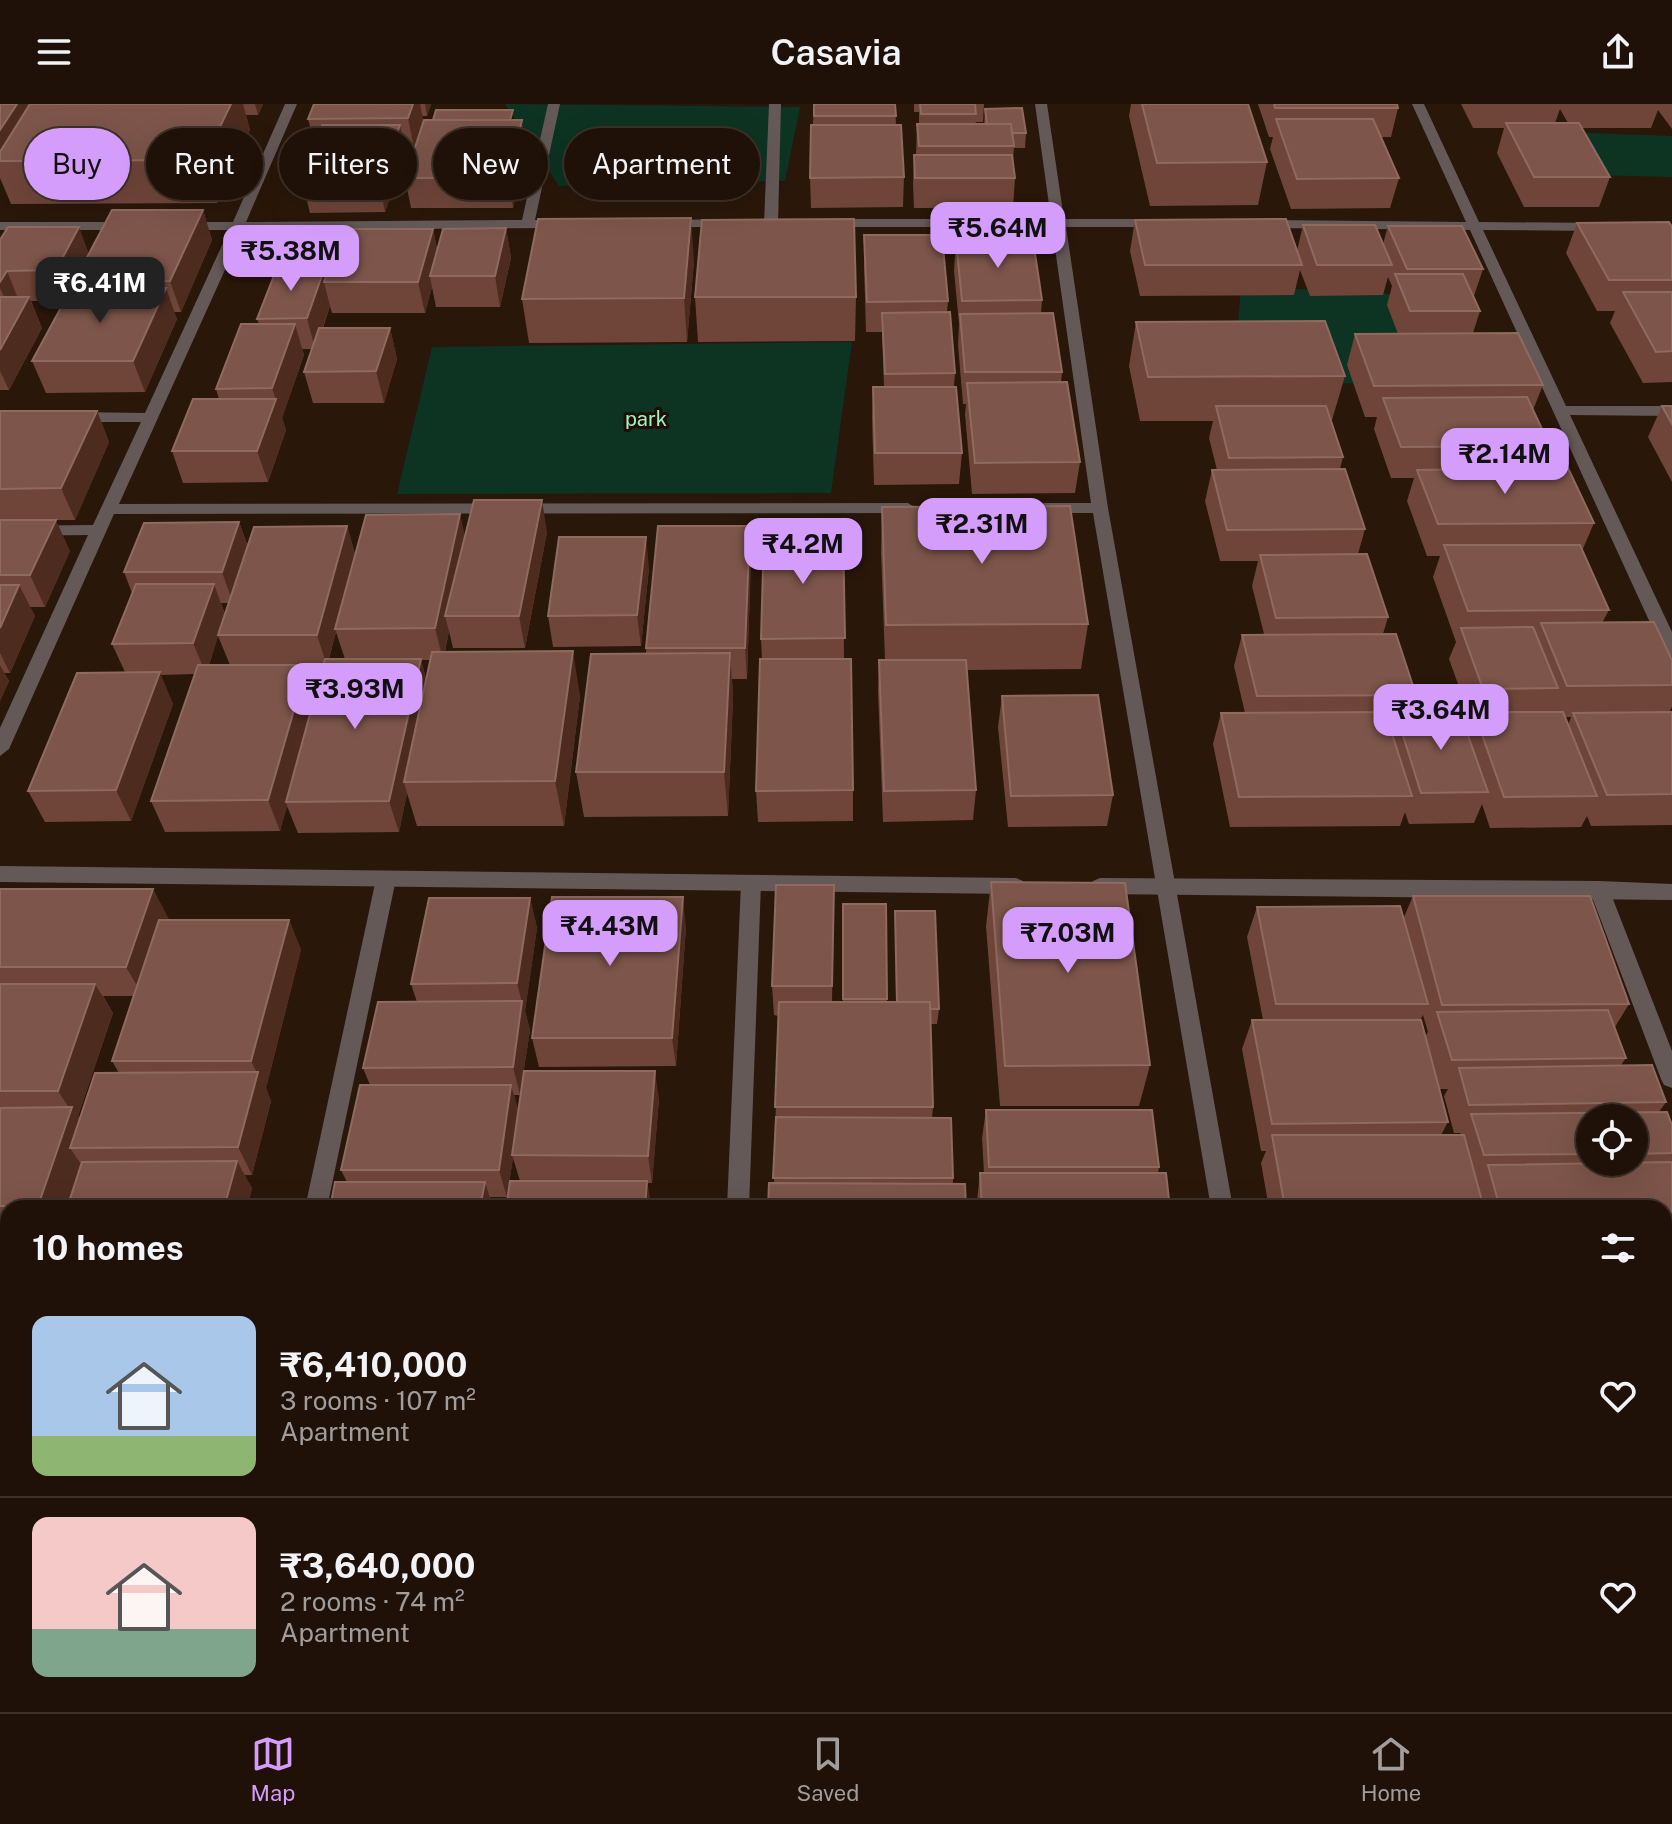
<!DOCTYPE html>
<meta charset="utf-8">
<style>
body{margin:0;font-family:"Public Sans",sans-serif;background:#271a12;color:#f1f3f6;height:100vh;display:flex;flex-direction:column;font-size:30px;white-space:nowrap}
*{box-sizing:border-box;margin:0}
p{font-size:26px;color:#a19d9c}
.icon{flex:none;width:44px;height:44px;fill:none;stroke:currentColor;stroke-width:2;stroke-linecap:round;stroke-linejoin:round}
.map{position:relative;flex:1;overflow:hidden}
.panel{position:absolute;left:0px;top:1096px;width:1672px;height:512px;display:flex;flex-direction:column;background:#1f1108;border-radius:24px 24px 0 0;box-shadow:0 8px 32px #0002,0 0 0 2px #3c3129}
.panel>*{flex:none}
.banner{position:absolute;left:24px;top:24px;width:800px;height:72px;display:flex;gap:16px}
.fabs{position:absolute;left:1576px;top:1000px;display:grid;gap:16px}
.fabs a{display:grid;place-items:center;width:72px;height:72px;border-radius:50%;background:#1f1108;box-shadow:0 8px 32px #0002,0 0 0 2px #3c3129;font-size:40px}
.price{position:absolute;translate:-50% -68px;padding:0 18px;border-radius:16px;background:#d49cfb;color:#111;font-size:26px;line-height:52px;filter:drop-shadow(0 2px 4px #0008)}
.price::after{content:'';position:absolute;left:50%;top:48px;width:24px;height:18px;margin-left:-12px;background:inherit;clip-path:polygon(0 0,100% 0,50% 100%)}
.price.active{background:#222;color:#fff}
ul{padding:0;list-style:none}
li{display:flex;align-items:center;gap:24px;height:200px;padding:0 32px}
li+li{border-top:2px solid #3c3129}
li span{display:grid;place-items:center;flex:none;width:224px;height:160px;border-radius:16px;color:#555}
li>.icon{margin-inline-start:auto}
span .icon{width:96px;height:96px;fill:#fffc;stroke-width:1}
li b{font-size:34px}
h2{display:flex;justify-content:space-between;align-items:center;height:96px;padding:0 32px;font-size:34px}
.chip{padding:0 28px;border-radius:36px;background:#1f1108;box-shadow:0 8px 32px #0002,0 0 0 2px #3c3129;font-size:28px;line-height:72px}
.chip.active{background:#d49cfb;color:#111}
header{display:flex;justify-content:space-between;align-items:center;height:104px;padding:0 32px;background:#1f1108;font-size:36px;font-weight:600}
.tab-bar{display:flex;justify-content:space-around;align-items:center;height:112px;border-top:2px solid #3c3129;background:#1f1108;font-size:22px;color:#a19d9c}
.tab-bar a{display:grid;justify-items:center;gap:4px}
.tab-bar .active{color:#d49cfb}
.map>svg:first-child{display:block}
.green{fill:#0d3322}
.lines{fill:none;stroke-linecap:round;stroke-linejoin:round}
.minor{fill:#655958;fill-rule:evenodd}
.tertiary{fill:#655958;fill-rule:evenodd}
.wall{fill:#6f4539;fill-rule:evenodd}
.shaded-wall{fill:#4e2b1f}
.building{fill:#7d554a;stroke:#8e6a5f;stroke-width:2}
.labels{text-anchor:middle;stroke-width:6;stroke-linejoin:round;paint-order:stroke}
.far-park-label{font-size:20px;fill:#a3f3c8;stroke:#1f0e03}
</style>
<header><svg class="icon" aria-label="menu" viewBox="0 0 24 24"><path d="M4 6h16M4 12h16M4 18h16"/></svg>Casavia<svg class="icon" aria-label="share" viewBox="0 0 24 24"><path d="M12 15V3M7 8l5-5 5 5M5 13v7h14v-7"/></svg></header>
<div class="map">
<svg width="1672" height="1608" viewBox="0 0 1672 1608">
<rect width="100%" height="100%" fill="#29170a"/>
<path class="green" d="M505 0 800 3 785 77 559 82Z
M1511 26 1672 32V73L1552 70Z
M1241 182 1432 192 1415 279 1233 280Z
M852 238 831 389 397 390 432 243Z"/>
<g class="lines">
<path class="minor" d="M285 0H297L246 118 522 116 548 0H560L535 116H564L571 120 564 124 243 126 119 400 908 399 916 404 908 409 114 410 9 645 0 652V624L88 431 0 432V422L93 421 141 318H72L64 313 72 308 145 309 229 126H180L173 122 180 118H233Z
M769 0H781L778 119 771 123 764 119Z
M1035 0H1047L1064 115H1160L1167 119 1160 123H1066L1108 404 1233 1104H1211L1093 409H1044L1036 404 1044 399H1091L1052 123H828L821 119 828 115H1051Z
M1412 0H1424L1479 118 1600 119 1607 123 1600 127 1483 126 1566 302H1672V312L1570 311 1672 528V553L1663 547 1470 126 1260 124 1253 120 1260 116 1466 118Z
M728 115 733 116V122L664 124 657 120 664 116Z
M0 118H128L135 122 128 126H0Z
M386 767 393 770 396 775 327 1104H305L376 775 379 770Z
M751 771 758 774 761 779 749 1104H727L741 779 744 774Z
M1599 777 1606 780 1609 785 1672 947V984L1664 981 1661 975 1589 785 1592 780Z
M0 1493H8V1519H0Z
M194 1600H222L220 1608H192Z
M706 1600H734L733 1608H705Z
M1294 1600H1322L1323 1608H1295Z"/>
<path class="tertiary" d="M0 762 1016 774 1023 777 1026 782 1023 787 1016 790 0 778Z
M1100 774 1599 777 1672 780V796L1100 790 1093 787 1090 782 1093 777Z"/>
</g>
<path class="wall" d="M0 0 30 1 263 0 258 11H246L250 26 217 99 11 100 0 74Z
M314 0H431L427 12H422L423 16 414 44H404L406 50 396 77H392L393 85 385 108 310 109 306 93 317 70 312 48 315 40 308 15Z
M814 0H895L896 21 904 73 903 103 811 104 810 74Z
M914 0H984L983 18H976L975 20H984L985 5 1026 29 1025 44H1014L1013 56 1015 74 1013 104H914L913 80 914 51H916L917 20H919V8H914Z
M1131 0H1248L1267 58 1258 101 1150 102 1129 12Z
M1258 0H1397L1398 4 1391 33H1381L1399 74 1390 104 1291 105 1270 45 1273 33H1269Z
M1461 0H1672V25L1658 6 1651 24H1582L1610 73 1599 103H1524L1497 49 1504 24H1473ZM1560 5 1568 19H1555Z
M433 16H514L526 45 513 104H411L405 74Z
M203 106 212 136 181 208H174L177 215 145 288 46 289 32 257 64 197H31L42 224 9 286H0V136L89 150Z
M1135 116 1297 147 1303 121 1383 140 1388 122 1483 165 1474 192 1480 207 1473 229 1543 281 1533 306 1550 342 1541 365 1594 419 1582 447 1609 506 1602 519 1672 556V603L1669 608H1672V721L1591 722 1587 712 1581 723 1490 724 1482 700 1474 719 1409 720 1405 708 1400 722 1230 723 1213 640 1221 609H1245L1234 562 1242 531 1264 530 1252 482 1258 457H1220L1205 397 1212 366H1217L1209 334 1213 317H1140L1129 262 1136 218 1345 272 1332 316H1331L1343 353 1340 365 1365 425 1358 450 1388 513 1383 530 1416 591 1410 606 1466 627 1471 616 1449 555 1456 538 1433 473 1440 452H1427L1407 397 1414 374H1391L1374 325 1377 313H1365L1347 261 1355 230H1398L1387 201 1392 182 1388 173 1383 191 1310 192 1300 166 1294 191 1140 192 1130 147ZM1565 613H1571L1568 621Z
M1577 119 1672 123V278L1643 279 1610 219 1615 207H1597L1566 149Z
M506 124 511 154 500 203H436L432 183 425 209H332L330 202 323 224H390L397 255 384 299H313L304 268 312 245H302L304 251 282 314 286 326 268 378 183 379 172 347 219 295 216 285 259 220 257 215 327 170 433 125 437 145Z
M864 131 948 197 947 208 955 269 954 283 962 349 959 380 874 381 872 315 873 283H884L882 228H866L864 162Z
M956 136 1042 196 1041 210 1062 268 1061 279 1080 358 1075 389 972 390 965 310 966 300H963L958 241 959 220 954 167Z
M694 157 687 238 529 239 522 195Z
M695 193H856L855 237 698 238Z
M1662 302H1672V378L1648 333Z
M0 307H97L109 338 75 416H0Z
M882 403 1088 520 1081 565 967 566 976 686 973 716 883 718 878 587 879 556H885L881 448Z
M0 416 70 447 45 503H30L35 512 10 569H4L9 577 0 597Z
M239 418 248 443 347 422 355 450 465 433 547 428 525 544H453L449 527 445 548 580 592 564 722H417L407 689 399 728 298 729 287 702 280 727 165 728 151 697 195 570 160 571 173 600 131 717 45 718 28 687 125 568 112 540 132 489 124 468ZM221 499H229L225 510ZM336 528 345 555H329ZM218 532 230 561H209ZM421 556H430L426 575ZM307 562H323L316 588Z
M750 422 751 453 747 575H732L733 594 728 712 584 713 576 668 646 550V544Z
M843 428 844 555 853 686V717L758 718 756 687 762 555 761 535Z
M649 464 641 542 553 543 548 512Z
M1002 592 1113 691 1107 722 1008 723 998 623Z
M991 778 1150 961 1139 1002H1000L986 822Z
M834 781 832 898H843V800H886L887 898H896L895 807 939 905 937 920H930L933 1003 932 1014 953 1074V1080L774 1079 778 912 774 911 772 882Z
M0 785H153L168 816H289L301 846 266 984 271 997 252 1071H244L252 1084 247 1104H8V1265L0 1289ZM103 892H134L112 957 119 969 80 1014 78 1012 113 909Z
M1413 792 1629 900 1615 923 1626 954 1621 961 1666 998 1659 1008 1672 1021V1401H1664V1104H1269L1261 1059 1266 1047H1261L1242 945 1252 916H1263L1247 833 1257 803 1404 813ZM1423 911 1428 928 1425 933 1420 916ZM1439 985H1448L1444 992 1454 1029H1461L1459 1031H1441L1448 1018ZM1590 1014H1634V1058H1590Z
M530 794 537 824 525 907 530 926 520 991H514L518 1006 659 995 652 1079 520 1077 513 1054 507 1093H490L493 1104H330L347 1078 341 1066 370 981 363 964 417 898 411 880Z
M686 823 676 962 539 963 532 934Z
M986 1006 1159 1063 1158 1069 1170 1104H977V1097L980 1069H984L982 1034Z
M0 1300H8V1445H0Z
M1664 1407H1672V1608H1564L1562 1600H1664Z
M1006 1600H1106L1105 1601 1006 1602Z
M1123 1600H1248L1242 1608H1124Z
M1365 1600H1553L1554 1606 1552 1608H1366Z"/>
<path class="shaded-wall" d="M17 0H29L36 17 0 57V26Z
M231 0H243L250 26 217 99 204 56Z
M255 0H263L258 11Z
M413 0H420L423 16 414 44 408 14Z
M425 0H431L427 12Z
M522 16 526 45 513 104 508 74Z
M400 21 406 50 396 77 390 48Z
M390 69 393 85 385 108 382 93Z
M203 106 212 136 181 208 170 177Z
M691 114 694 157 687 238 684 194Z
M79 123 90 153 74 178 76 182 68 197 56 166Z
M506 124 511 154 500 203 495 172Z
M433 125 439 155 430 172 432 183 425 209 418 178Z
M325 163 329 178H324L330 202 315 245 307 214Z
M7 167 19 197 12 211 0 184V178Z
M166 184 177 215 145 288 133 257Z
M29 193 42 224 9 286 0 267V246Z
M295 220 304 251 282 314 286 326 268 378 257 347 276 296 272 284Z
M390 224 397 255 384 299 376 267Z
M97 307 109 338 75 416 61 384Z
M542 396 547 428 525 544 519 512Z
M460 410 467 441 445 512 449 527 443 556 435 524Z
M56 416 70 447 45 503 30 471Z
M239 418 250 450 233 499 222 468Z
M347 422 356 454 335 525 336 528 327 562 317 531Z
M750 422 751 453 747 575 745 544Z
M646 433 649 464 641 542 637 511Z
M214 480 225 511 206 570 193 539Z
M19 481 35 512 10 569 0 549V524Z
M573 547 580 592 564 722 555 677Z
M730 549 733 594 728 712 724 668Z
M421 555 429 586 404 678 407 689 399 728 389 697Z
M0 561 9 577 0 597Z
M307 561 317 592 286 698 287 702 280 727 268 696Z
M160 568 173 600 131 717 116 686Z
M153 785 169 815 143 892 126 863Z
M683 793 686 823 676 962 672 934Z
M530 794 537 824 525 907 530 926 520 991 513 963 522 899 517 879Z
M289 816 301 846 266 984 271 997 252 1071 238 1043 257 969 251 957Z
M95 880 113 909 78 1012 91 1031 70 1044 81 1060 66 1104H39L38 1102 71 1007 58 987Z
M655 967 659 995 652 1079 648 1052Z
M511 981 519 1009 512 1051 513 1054 507 1093 499 1066Z
M237 1057 252 1084 247 1104H224Z
M647 1077 652 1104H645Z
M485 1078 493 1104H480Z
M8 1174V1265L0 1289V1197Z
M0 1552 8 1558V1600L0 1608Z
M95 1600H122L120 1608H93Z
M397 1600H413L412 1608H396Z"/>
<path class="building" d="M0 0H17L0 26Z
M30 0H231L204 56 0 57V48Z
M314 0H413L408 14 308 15Z
M814 0H895L896 12H814Z
M920 0H975L976 10H921Z
M1142 0H1248L1267 58 1157 59Z
M1274 0H1397L1398 4H1275Z
M1022 4 1026 29H1012L1011 20H987L985 5Z
M436 6H513L510 16H433Z
M1276 15H1373L1399 74 1297 75Z
M424 16H522L508 74H405Z
M1506 19H1579L1610 73H1534Z
M917 20H1011L1014 42H919Z
M322 21H400L390 48H312Z
M811 21H901L904 73 810 74Z
M914 51H1012L1015 74H915Z
M390 69 382 93H306L315 70Z
M112 106H203L170 177 74 178Z
M691 114 684 194 522 195 538 115Z
M854 115 856 193H695L702 116Z
M1286 115 1302 161H1145L1135 116Z
M1669 118 1672 123V176H1609L1577 119Z
M1303 121H1375L1392 161H1317Z
M1388 122H1462L1483 165H1407Z
M8 123H79L56 166 7 167 0 178V136Z
M506 124 495 172H430L443 125Z
M342 125H433L418 178H324Z
M864 131H942L948 197 867 198Z
M956 136H1033L1042 196 962 197Z
M325 163 307 214 257 215 277 164Z
M1395 170H1463L1480 207H1410Z
M166 184 133 257H32L71 185Z
M1623 188H1672V247L1656 248Z
M0 193H29L0 246Z
M950 208 955 269 885 270 882 209Z
M1053 209 1062 268H965L960 210Z
M1325 217 1345 272 1148 273 1136 218Z
M241 220H295L272 284 216 285Z
M319 224H390L376 267 304 268Z
M1518 229 1543 281 1374 282 1355 230Z
M1067 278 1080 358 975 359 967 279Z
M873 283H956L962 349H875Z
M1527 293 1550 342 1401 343 1383 294Z
M193 295H276L257 347H172Z
M1216 302H1326L1343 353 1229 354Z
M1662 302H1672V320Z
M0 307H97L61 384 0 385Z
M1568 364 1594 419 1438 420 1417 366Z
M1345 365 1365 425 1227 426 1212 366Z
M474 396H542L519 512H445Z
M1070 402 1088 520 886 521 882 403Z
M460 410 435 524 335 525 366 411Z
M0 416H56L30 471H0Z
M239 418 222 468H124L144 419Z
M347 422 317 531H218L254 423Z
M658 422H750L745 544H646Z
M843 428 845 534 761 535 764 429Z
M559 433H646L637 511 548 512Z
M1444 441H1580L1609 506 1468 507Z
M1367 450 1388 513 1276 514 1260 451Z
M136 480H214L193 539 112 540Z
M0 481H19L0 524Z
M1654 518 1672 556V581L1567 582 1541 519Z
M1533 523 1558 584 1483 585 1461 524Z
M1396 530 1416 591 1257 592 1242 531Z
M573 547 555 677 404 678 432 548Z
M730 549 724 668H576L591 550Z
M325 555H421L389 697 286 698Z
M760 555H851L853 686 756 687Z
M879 556H966L976 686 884 687Z
M198 561H307L268 696 151 697Z
M160 568 116 686 28 687 77 569Z
M1098 591 1113 691 1011 692 1002 592Z
M1395 606H1459L1488 688 1421 689Z
M1385 608 1412 692 1239 693 1221 609Z
M1474 608H1563L1597 692 1504 693Z
M1672 608V690L1607 691 1573 609Z
M991 778 1125 779 1150 961 1005 962Z
M776 781H834L832 882H772Z
M0 785H153L126 863H0Z
M1413 792H1590L1629 900 1442 901Z
M552 793H683L672 934H532Z
M429 794H530L517 879 411 880Z
M843 800H886L887 895H843Z
M1400 802 1428 900H1276L1257 803Z
M895 807H935L939 905H930V898H897Z
M159 816H289L251 957H112Z
M0 880H95L58 987H0Z
M522 897 513 963 363 964 378 898Z
M779 898H930L933 1003H775Z
M1608 906 1626 954 1452 956 1437 908Z
M1252 916H1421L1448 1018 1272 1020Z
M1652 961 1666 998 1469 1001 1459 964Z
M524 967H655L648 1052 512 1051Z
M258 968 238 1043 70 1044 95 969Z
M360 981H511L499 1066H341Z
M72 1003 38 1102H0V1004Z
M986 1006H1152L1159 1063H989Z
M1667 1008 1672 1021V1049L1634 1050V1014H1590V1050L1484 1051 1471 1010Z
M776 1013 951 1014 953 1074H773Z
M1272 1031H1464L1482 1097 1284 1098Z
M237 1057 224 1104H67L82 1058Z
M1672 1058V1117L1664 1118V1104H1500L1488 1061Z
M980 1069H1166L1170 1104H982Z
M510 1077H647L645 1104H506Z
M335 1078H485L480 1104H330Z
M769 1079 965 1080 966 1104H768Z
M0 1122H8V1174L0 1197Z
M1664 1125H1672V1185H1664Z
M1664 1190H1672V1240H1664Z
M1664 1247H1672V1292H1664Z
M0 1300H8V1424H0Z
M1664 1300H1672V1380H1664Z
M1664 1407H1672V1489H1664Z
M1664 1505H1672V1594H1664Z
M8 1572V1600H95L93 1608H0V1598Z
M218 1600H397L396 1608H216Z
M756 1600H999V1608H756Z
M1385 1600H1553L1554 1606H1386Z
M1647 1606H1672V1608H1647Z"/>
<g class="labels">
<g class="far-park-label">
<text x="646" y="322">park</text>
</g>
</g>
</svg>
<div class="fabs">
<a><svg class="icon" aria-label="locate" viewBox="0 0 24 24"><circle cx="12" cy="12" r="6"/><path d="M12 2v4M12 18v4M2 12h4M18 12h4"/></svg></a>
</div>
<b class="price" style="left:998px;top:166px">₹5.64M</b>
<b class="price" style="left:291px;top:189px">₹5.38M</b>
<b class="price active" style="left:100px;top:221px">₹6.41M</b>
<b class="price" style="left:1505px;top:392px">₹2.14M</b>
<b class="price" style="left:982px;top:462px">₹2.31M</b>
<b class="price" style="left:803px;top:482px">₹4.2M</b>
<b class="price" style="left:355px;top:627px">₹3.93M</b>
<b class="price" style="left:1441px;top:648px">₹3.64M</b>
<b class="price" style="left:610px;top:864px">₹4.43M</b>
<b class="price" style="left:1068px;top:871px">₹7.03M</b>
<div class="banner">
<a class="chip active">Buy</a>
<a class="chip">Rent</a>
<a class="chip">Filters</a>
<a class="chip">New</a>
<a class="chip">Apartment</a>
</div>
<section class="panel">
<h2>10 homes<svg class="icon" aria-label="filters" viewBox="0 0 24 24"><path d="M4 7h16M4 17h16"/><circle cx="9" cy="7" r="2"/><circle cx="15" cy="17" r="2"/></svg></h2>
<ul>
<li><span style="background:linear-gradient(#a9c7e8 75%,#8fb573 0)"><svg class="icon" aria-label="home" viewBox="0 0 24 24"><path d="M3 11l9-7 9 7M6 9v11h12V9"/></svg></span><div><b>₹6,410,000</b><p>3 rooms · 107 m²</p><p>Apartment</p></div><svg class="icon" aria-label="heart" viewBox="0 0 24 24"><path d="M12 20l-8-8c-3-5 5-10 8-4 3-6 11-1 8 4z"/></svg></li>
<li><span style="background:linear-gradient(#f6c9c9 70%,#7fa58c 0)"><svg class="icon" aria-label="home" viewBox="0 0 24 24"><path d="M3 11l9-7 9 7M6 9v11h12V9"/></svg></span><div><b>₹3,640,000</b><p>2 rooms · 74 m²</p><p>Apartment</p></div><svg class="icon" aria-label="heart" viewBox="0 0 24 24"><path d="M12 20l-8-8c-3-5 5-10 8-4 3-6 11-1 8 4z"/></svg></li>
</ul>
</section>
</div>
<nav class="tab-bar">
<a class="active"><svg class="icon" aria-label="map" viewBox="0 0 24 24"><path d="M3 6l6-2 6 2 6-2v14l-6 2-6-2-6 2zM9 4v14M15 6v14"/></svg>Map</a>
<a><svg class="icon" aria-label="saved" viewBox="0 0 24 24"><path d="M7 4h10v16l-5-4-5 4z"/></svg>Saved</a>
<a><svg class="icon" aria-label="home" viewBox="0 0 24 24"><path d="M3 11l9-7 9 7M6 9v11h12V9"/></svg>Home</a>
</nav>
